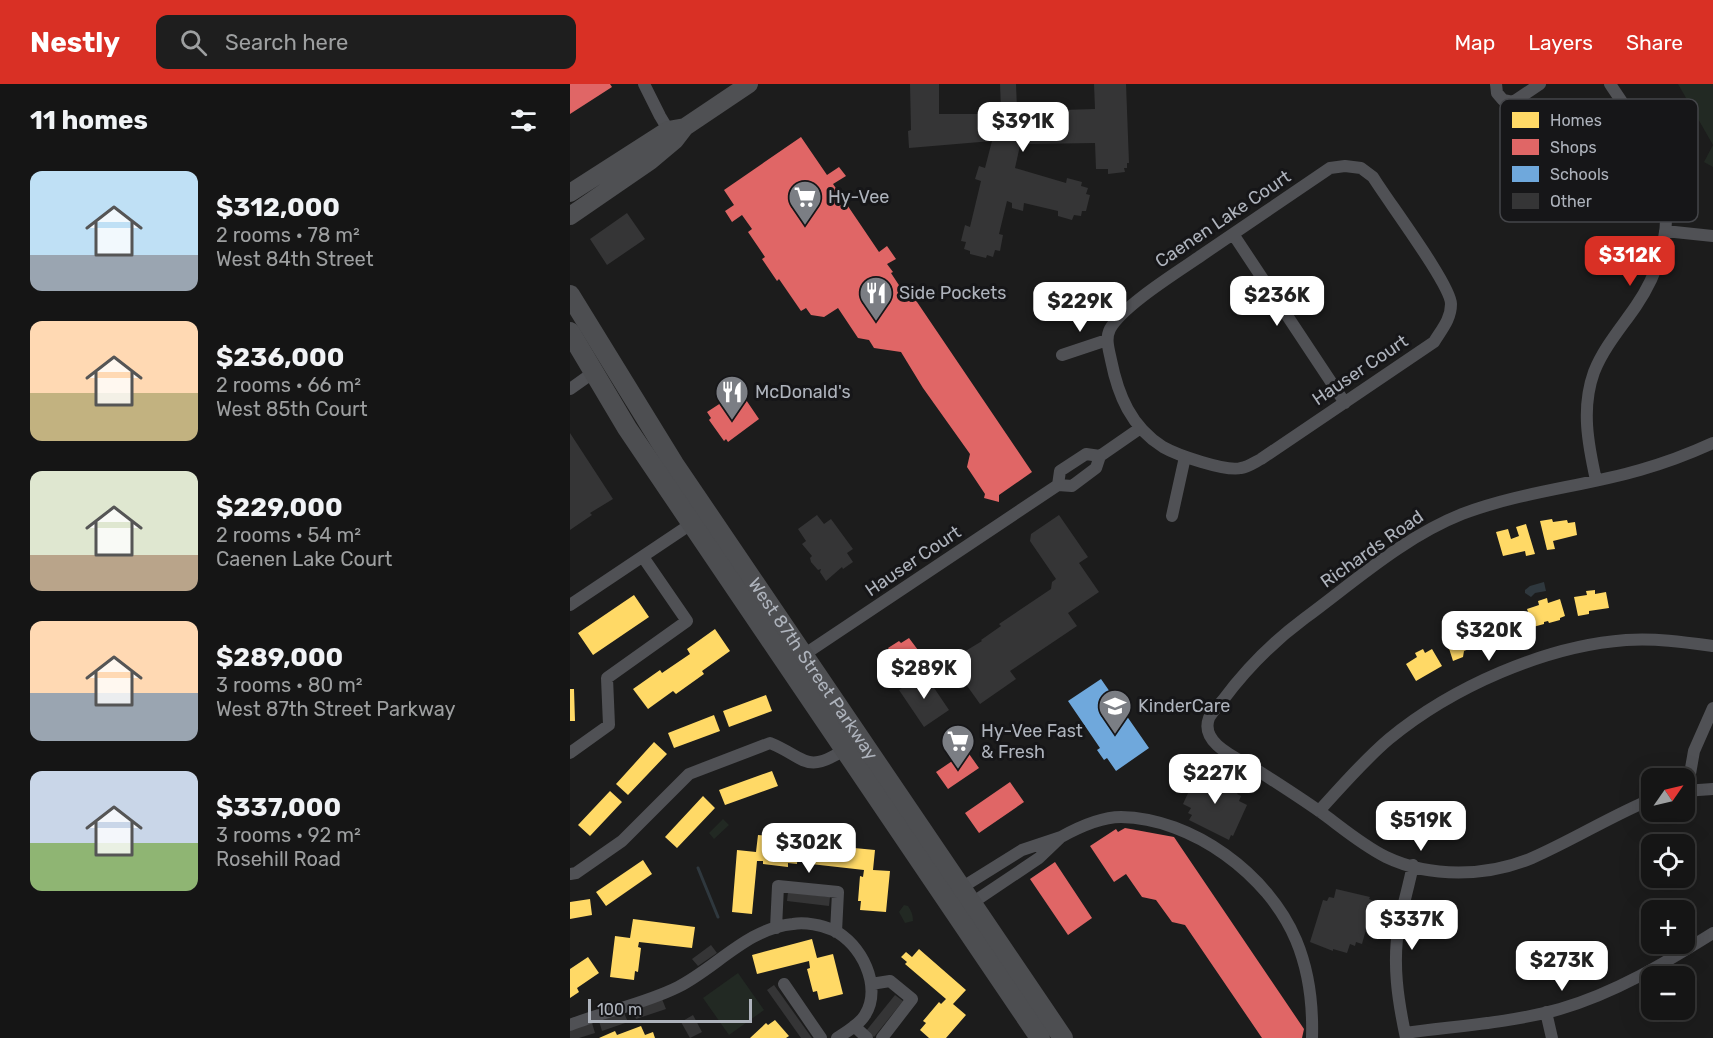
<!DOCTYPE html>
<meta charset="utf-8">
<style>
body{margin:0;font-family:Rubik,sans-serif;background:#1e1e1e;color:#f1f3f6;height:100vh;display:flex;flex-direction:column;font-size:22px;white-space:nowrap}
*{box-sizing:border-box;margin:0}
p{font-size:20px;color:#9d9fa0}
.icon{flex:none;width:33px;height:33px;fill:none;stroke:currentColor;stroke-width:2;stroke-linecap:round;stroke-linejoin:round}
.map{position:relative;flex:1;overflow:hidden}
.drawer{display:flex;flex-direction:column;background:#151515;width:570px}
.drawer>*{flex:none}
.needle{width:39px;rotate:56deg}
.controls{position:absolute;left:1071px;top:684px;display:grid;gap:12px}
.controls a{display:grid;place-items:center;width:54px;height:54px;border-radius:12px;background:#151515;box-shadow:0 6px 24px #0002,0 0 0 2px #343434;font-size:30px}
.scale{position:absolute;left:18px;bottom:15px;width:164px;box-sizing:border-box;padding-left:6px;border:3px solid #aeb3bc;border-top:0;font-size:16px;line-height:21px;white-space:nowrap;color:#aeb3bc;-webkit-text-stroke:4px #161618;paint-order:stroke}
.price{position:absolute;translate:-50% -51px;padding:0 14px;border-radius:12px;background:#fff;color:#222;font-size:20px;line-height:39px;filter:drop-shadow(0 2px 3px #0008)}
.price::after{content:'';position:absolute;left:50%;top:36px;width:18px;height:14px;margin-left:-9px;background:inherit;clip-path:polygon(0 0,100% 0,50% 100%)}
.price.current{background:#d93025;color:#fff}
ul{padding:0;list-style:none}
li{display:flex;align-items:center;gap:18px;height:150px;padding:0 30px}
li span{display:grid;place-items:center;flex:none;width:168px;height:120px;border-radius:12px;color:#555}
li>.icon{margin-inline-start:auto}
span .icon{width:72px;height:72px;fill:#fffc;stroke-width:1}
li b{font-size:26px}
h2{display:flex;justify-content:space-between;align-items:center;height:72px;padding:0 30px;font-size:26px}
header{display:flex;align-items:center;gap:36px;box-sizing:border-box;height:84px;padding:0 30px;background:#d93025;color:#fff}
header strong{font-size:28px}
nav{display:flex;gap:33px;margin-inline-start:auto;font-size:21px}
.search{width:420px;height:54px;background:#1e1e1e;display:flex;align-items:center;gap:15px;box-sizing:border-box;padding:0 21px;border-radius:12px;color:#9d9fa0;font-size:22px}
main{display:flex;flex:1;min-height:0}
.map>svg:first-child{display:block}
.green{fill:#222923}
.water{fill:#2f383e}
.homes{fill:#ffd966}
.shops{fill:#e06666}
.schools{fill:#6fa8dc}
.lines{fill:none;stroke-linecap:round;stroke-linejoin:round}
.stream{stroke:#2f383e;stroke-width:3}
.building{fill:#353536}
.street{stroke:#505155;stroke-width:12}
.secondary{stroke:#4f5053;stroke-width:18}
.primary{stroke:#4d4e51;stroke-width:20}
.labels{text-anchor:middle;stroke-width:6;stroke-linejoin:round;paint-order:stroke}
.poi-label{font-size:18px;fill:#aeb3bc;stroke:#161618;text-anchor:start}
.street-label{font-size:18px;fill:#aeb3bc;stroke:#161618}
.key{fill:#161618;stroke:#444549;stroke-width:1.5}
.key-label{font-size:16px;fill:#aeb3bc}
</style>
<header>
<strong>Nestly</strong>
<div class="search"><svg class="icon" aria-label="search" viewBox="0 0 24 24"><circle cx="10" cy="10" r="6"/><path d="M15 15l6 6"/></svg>Search here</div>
<nav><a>Map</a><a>Layers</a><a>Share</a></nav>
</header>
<main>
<section class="drawer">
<h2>11 homes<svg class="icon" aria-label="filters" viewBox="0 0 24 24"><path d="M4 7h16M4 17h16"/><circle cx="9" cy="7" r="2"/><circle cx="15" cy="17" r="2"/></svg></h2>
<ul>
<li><span style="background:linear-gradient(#bfe0f5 70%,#9aa5b1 0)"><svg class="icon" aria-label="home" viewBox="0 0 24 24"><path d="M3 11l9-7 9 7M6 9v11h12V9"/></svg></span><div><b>$312,000</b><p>2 rooms · 78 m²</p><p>West 84th Street</p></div></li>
<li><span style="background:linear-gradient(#ffd9b3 60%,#c2b280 0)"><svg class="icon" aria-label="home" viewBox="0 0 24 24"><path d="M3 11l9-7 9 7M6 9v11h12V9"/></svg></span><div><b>$236,000</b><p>2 rooms · 66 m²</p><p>West 85th Court</p></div></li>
<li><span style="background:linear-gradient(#dfe7d0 70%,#b9a48a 0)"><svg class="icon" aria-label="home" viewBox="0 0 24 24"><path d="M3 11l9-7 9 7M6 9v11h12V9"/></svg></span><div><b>$229,000</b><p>2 rooms · 54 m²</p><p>Caenen Lake Court</p></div></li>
<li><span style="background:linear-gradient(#ffd9b3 60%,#9aa5b1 0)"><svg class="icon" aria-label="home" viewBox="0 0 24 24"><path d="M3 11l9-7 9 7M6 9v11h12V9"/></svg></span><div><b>$289,000</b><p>3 rooms · 80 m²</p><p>West 87th Street Parkway</p></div></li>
<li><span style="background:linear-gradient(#c9d6e8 60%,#8fb573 0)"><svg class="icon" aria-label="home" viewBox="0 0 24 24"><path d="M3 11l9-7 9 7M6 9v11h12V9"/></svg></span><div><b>$337,000</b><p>3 rooms · 92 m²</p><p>Rosehill Road</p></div></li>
</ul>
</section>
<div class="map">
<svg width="1143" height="954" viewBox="0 0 1143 954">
<rect width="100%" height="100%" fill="#1c1c1c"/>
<path class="green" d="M1108 0H1143V83L1134 78 1143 61Z
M153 735 159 741 144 755 139 749Z
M334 821 338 822C341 826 343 831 343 837L335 839 329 828Z
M168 889 194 926 159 951 133 914Z"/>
<path class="water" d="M974 498 976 507 965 509 961 513 955 509V506L960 502Z"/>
<path class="homes" d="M982 435 983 438 997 436 998 439 1005 438 1007 451 983 457 985 465 977 466 970 437Z
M956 440 965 470 956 472 955 467 933 472 926 448 938 445 941 455 949 452 946 443Z
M1025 506V510L1036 508 1039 524 1019 527V530L1008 532 1004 513 1017 511 1016 507Z
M64 511 79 533 23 571 8 549Z
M977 514 978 519 990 515 995 532 990 534V536L979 539 978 537 974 538V540L963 543 957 525 969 521 968 517Z
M946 532 952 548 933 554 932 551 922 555 918 544 928 540 927 536Z
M145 545 160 567 132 587 134 590 106 610 103 607 78 625 63 605 90 586 92 589 120 570 117 565Z
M902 547 906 555 908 554 911 560 894 567 893 573 883 577 877 558Z
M853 565 855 569 862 565 872 582 846 597 836 580 847 573 845 569Z
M0 605H4L5 637H0Z
M196 611 202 627 159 643 153 627Z
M144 631 150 647 104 664 98 649Z
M84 658 97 670 58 711 46 700Z
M202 687 208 702 155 721 149 706Z
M40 707 52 718 20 752 8 741Z
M133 712 145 724 107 764 95 753Z
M188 751 229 755 227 780 218 779V783L193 780V777H187L182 830 162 828 167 766 186 768Z
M243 760 305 766 303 786 320 787 316 828 290 826 291 817H288L290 792 293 793 294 786 241 780Z
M73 776 82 790 36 822 26 808Z
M20 815 22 831 0 835V818Z
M63 835 125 843 122 864 69 858 68 863 71 864 68 888 65 887 64 896 40 893 45 852 60 854Z
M242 855 247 874 263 870 273 910 249 916 247 907 243 908 237 885 240 884 239 877 187 890 182 871Z
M349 865 396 906 383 920 396 931 376 954H359L350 946 356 939 353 937 369 918 371 920 376 915 335 880 337 878 331 873 336 868 342 873Z
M18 873 29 889 7 904 9 908 0 914V885Z
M205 936 219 952 216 954H180L196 939 198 941Z
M71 942 75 951 83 948 85 954H29L45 947 47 951Z"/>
<path class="shops" d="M0 0H40L42 3 0 30Z
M231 53 257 91 269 83 276 92 263 100 309 168 317 162 326 175 317 180 323 188 321 189 340 218 345 215 462 388 429 411V418L414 414 415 410 397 383 400 370 353 304 331 268 304 264 299 256 288 254 268 224 254 233 241 231 236 224 231 227 209 195 207 197 192 175 195 173 178 148 182 145 172 131 162 138 155 127 164 121 154 106Z
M172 310 189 335 158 358 156 355 154 357 139 336 141 334 137 328 157 315 159 318Z
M339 554 348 566 340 572 341 574 336 576 335 575 319 586 310 573 320 567 318 564 329 557 331 559Z
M397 667 409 684 378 705 366 688Z
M440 698 454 718 409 749 395 729Z
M555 744 604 753 734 945 732 954H692L615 841 602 838 586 816 572 813 556 790 544 798 520 762 546 745 548 748Z
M485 778 522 834 498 851 460 795Z"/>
<path class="schools" d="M531 595 579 664 546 687 537 674 534 676 527 666 530 664 498 617Z"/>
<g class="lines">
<path class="stream" d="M128 784 148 833"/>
</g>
<path class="building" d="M340 0H369V30H433V26L431 25 430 0H446L447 25H443L444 30H459V27L525 25 524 0H556L559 79H557V84H554L555 88 538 90V85H526L525 59 459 60V57H451L445 84 496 99 497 94 512 98 511 102 518 104 516 110 520 111 516 127H512L511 132 504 131 502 136 488 132V127L454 119 453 127 442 124V119L437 117 429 150 433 151 430 167 425 166 423 173 417 171 416 174 400 170V167L394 165 396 158 391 157 395 141 400 143 411 97 405 95 409 82 415 84 422 57 339 64 338 47 341 46Z
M57 129 75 155 37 181 20 155Z
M0 349 43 415 20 429 22 431 0 446Z
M247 431 254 440 261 435 283 465 277 469 283 478 273 485 272 483 256 497 250 488 251 485 248 486 241 478 240 474 242 472 232 460 236 457 228 445Z
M489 431 518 473 509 479 529 508 498 529 507 542 440 587 446 595 410 620 383 582 384 574 412 557 411 556 431 542 429 540 481 505 482 498 486 495 460 457 461 450Z
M354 589 379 626 354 643 329 606Z
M630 685 669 706 667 710 671 712 669 717 677 721 663 752 661 751 659 756 619 736 622 731 618 729 621 724 613 720 619 707 617 706Z
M766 805 800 813 799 815 804 817 792 860 786 858 785 862 780 860 777 869 763 865V867L740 858 753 816 757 817 759 813 764 814Z
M218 808 260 813 259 822 217 817Z
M141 861 147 869 128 882 122 875Z
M204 901 242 954H231L197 906Z
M325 911 333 917 304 953 296 947Z
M92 915 96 925 66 935 63 926Z
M54 929 58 938 32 947 29 937Z
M123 931 132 948 120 954 111 938Z
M22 939 25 949 9 954H0V946Z"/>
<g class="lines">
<path class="street" d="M74 0 90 32 102 52
M926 0 927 9 933 16 943 18 970 0
M775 82 791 84 803 93C817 116 881 201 881 220 881 235 872 245 864 258L691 375C685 378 678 383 671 384 656 388 607 371 593 363 561 343 548 311 541 276 539 266 535 255 540 245 552 222 609 187 632 171 675 142 717 113 760 84Z
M1095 147 1143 152
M663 150 775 319
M492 271 537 256
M0 305 24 288
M1026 396C1018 360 1011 324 1024 288 1034 263 1051 244 1066 222 1092 184 1104 138 1091 92 1082 58 1059 29 1040 0
M488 401 490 387 516 370 530 372
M602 432 615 373
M0 521 121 440
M229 574 488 401 502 402 526 384 530 372 569 345
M0 669 39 641 37 594 117 537 73 473
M1114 707 1143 705
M1117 707 1124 667 1143 624
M1082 715C1041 732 1003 756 962 774 917 793 860 794 816 773 794 762 776 747 756 732 734 716 710 701 687 686 669 675 629 660 639 634 642 628 649 621 653 616 676 585 704 557 735 534 785 497 834 453 892 430 950 408 1011 403 1070 386 1095 379 1119 370 1143 359
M749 727C772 702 793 677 819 655 882 603 975 562 1056 556 1086 554 1114 558 1143 562
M491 753C509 743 530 733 551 733 622 734 699 791 726 856 739 887 743 921 742 954
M0 790 6 789 52 757 119 690 200 659C235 673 235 691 274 666
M391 804 452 766 491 753 469 774 402 819
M206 844 208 802 268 808 266 848
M214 900 251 954
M301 900 320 897 342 915 312 954
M976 928 982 954
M0 941C35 927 74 920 108 903 146 884 178 844 223 840 235 838 252 841 263 846 291 859 313 903 295 931 289 941 276 948 267 954
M284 942 297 954
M835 949C886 942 940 939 990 925 1045 909 1095 879 1143 849
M836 954C828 917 822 879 829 841 833 821 839 801 843 781"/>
<path class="secondary" d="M0 109 98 46 115 43
M0 132 80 77 105 56 115 43 179 0"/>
<g class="primary">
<path id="s1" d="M0 211 104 380 493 954"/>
<path d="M0 248 57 344 470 954"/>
</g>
</g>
<defs>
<g id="supermarket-pin" transform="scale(1.725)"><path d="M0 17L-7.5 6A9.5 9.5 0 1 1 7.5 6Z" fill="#7b7e84" stroke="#161618"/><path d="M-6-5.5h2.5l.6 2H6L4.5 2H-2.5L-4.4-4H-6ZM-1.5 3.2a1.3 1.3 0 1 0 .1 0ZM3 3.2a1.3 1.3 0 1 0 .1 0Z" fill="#fff"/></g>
<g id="restaurant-pin" transform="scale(1.725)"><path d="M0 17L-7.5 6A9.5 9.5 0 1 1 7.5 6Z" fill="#7b7e84" stroke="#161618"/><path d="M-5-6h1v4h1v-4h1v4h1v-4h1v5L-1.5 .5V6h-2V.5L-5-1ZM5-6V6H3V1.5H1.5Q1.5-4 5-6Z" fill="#fff"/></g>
<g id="school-pin" transform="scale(1.725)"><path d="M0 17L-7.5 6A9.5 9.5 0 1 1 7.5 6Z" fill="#7b7e84" stroke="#161618"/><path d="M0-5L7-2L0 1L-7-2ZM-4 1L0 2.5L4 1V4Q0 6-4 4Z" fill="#fff"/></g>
</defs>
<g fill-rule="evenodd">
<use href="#supermarket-pin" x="235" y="113"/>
<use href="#restaurant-pin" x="306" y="209"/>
<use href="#restaurant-pin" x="162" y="308"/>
<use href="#school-pin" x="545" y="622"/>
<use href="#supermarket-pin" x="388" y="657"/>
</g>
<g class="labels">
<g class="poi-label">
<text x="258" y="119">Hy-Vee</text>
<text x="329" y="215">Side Pockets</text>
<text x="185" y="314">McDonald's</text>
<text x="568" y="628">KinderCare</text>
<text x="411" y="653">Hy-Vee Fast<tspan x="411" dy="21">&amp; Fresh</tspan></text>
</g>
<g class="street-label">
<text transform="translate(653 135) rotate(-34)" y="6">Caenen Lake Court</text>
<text transform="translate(790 286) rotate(-34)" y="6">Hauser Court</text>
<text transform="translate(802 465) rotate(-35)" y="6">Richards Road</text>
<text transform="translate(343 477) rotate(-34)" y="6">Hauser Court</text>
<text dy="6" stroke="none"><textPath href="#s1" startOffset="446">West 87th Street Parkway</textPath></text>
</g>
</g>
<rect x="930" y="15" width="198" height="123" rx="9" class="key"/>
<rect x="942" y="28" width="27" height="16" fill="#ffd966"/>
<rect x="942" y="55" width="27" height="16" fill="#e06666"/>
<rect x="942" y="82" width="27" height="16" fill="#6fa8dc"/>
<rect x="942" y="109" width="27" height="16" fill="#353536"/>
<g class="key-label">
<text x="980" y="42">Homes</text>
<text x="980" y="69">Shops</text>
<text x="980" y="96">Schools</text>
<text x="980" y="123">Other</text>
</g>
</svg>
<div class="controls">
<a><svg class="needle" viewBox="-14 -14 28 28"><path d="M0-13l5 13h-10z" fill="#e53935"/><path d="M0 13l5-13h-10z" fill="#9d9fa0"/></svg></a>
<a><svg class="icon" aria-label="locate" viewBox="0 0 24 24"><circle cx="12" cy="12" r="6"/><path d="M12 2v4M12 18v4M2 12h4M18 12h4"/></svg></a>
<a>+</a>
<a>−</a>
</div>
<div class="scale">100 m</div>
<b class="price" style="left:453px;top:69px">$391K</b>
<b class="price current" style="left:1060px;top:203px">$312K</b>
<b class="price" style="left:707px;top:243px">$236K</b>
<b class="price" style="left:510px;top:249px">$229K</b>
<b class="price" style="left:919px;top:578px">$320K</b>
<b class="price" style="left:354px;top:616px">$289K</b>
<b class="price" style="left:645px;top:721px">$227K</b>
<b class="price" style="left:851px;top:768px">$519K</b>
<b class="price" style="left:239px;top:790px">$302K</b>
<b class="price" style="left:842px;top:867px">$337K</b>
<b class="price" style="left:992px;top:908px">$273K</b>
</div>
</main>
